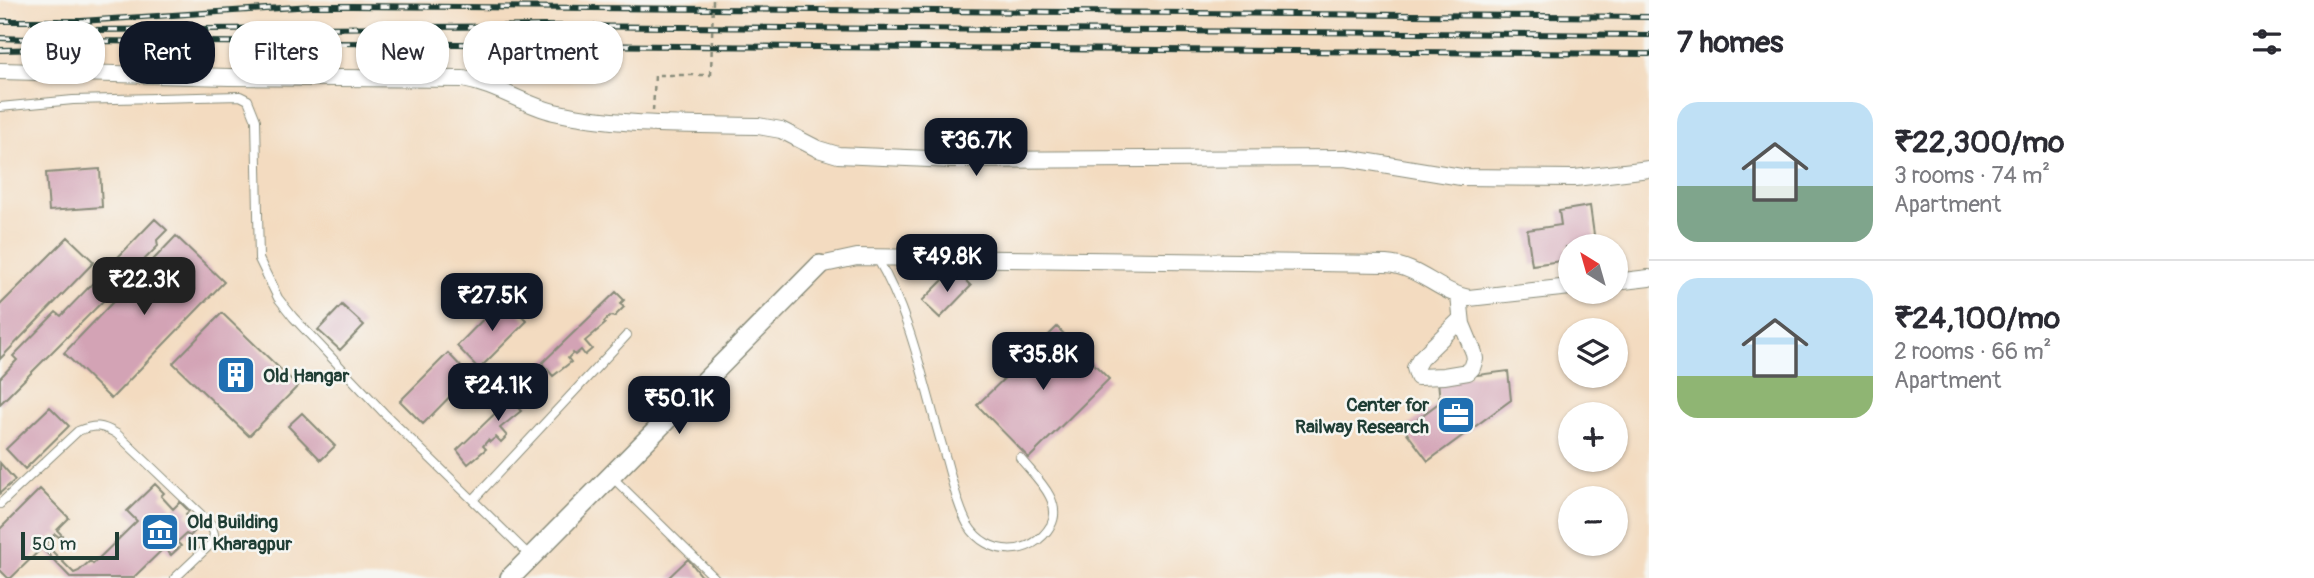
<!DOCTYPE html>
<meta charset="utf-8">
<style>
body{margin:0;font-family:Pangolin,sans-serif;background:#f7f7f7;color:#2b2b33;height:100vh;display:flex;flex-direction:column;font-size:26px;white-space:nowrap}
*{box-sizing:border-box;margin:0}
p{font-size:23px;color:#7c7c81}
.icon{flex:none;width:38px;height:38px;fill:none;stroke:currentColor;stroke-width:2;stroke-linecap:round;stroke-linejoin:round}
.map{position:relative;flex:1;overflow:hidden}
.details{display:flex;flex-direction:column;background:#fff;width:665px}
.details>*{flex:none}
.guide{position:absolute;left:21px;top:21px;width:665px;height:63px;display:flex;gap:14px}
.needle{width:46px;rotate:323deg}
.tools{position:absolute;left:1558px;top:234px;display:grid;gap:14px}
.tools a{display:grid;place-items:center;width:70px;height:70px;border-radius:50%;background:#fff;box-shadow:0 2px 5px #0004;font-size:35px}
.scale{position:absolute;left:21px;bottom:18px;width:98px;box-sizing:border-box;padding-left:7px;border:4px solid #1f3d34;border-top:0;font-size:19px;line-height:24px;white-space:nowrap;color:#1f3d34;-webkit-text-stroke:5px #f6f6f2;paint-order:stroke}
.price{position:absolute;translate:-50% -60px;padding:0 16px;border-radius:14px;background:#111827;color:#fff;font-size:23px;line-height:46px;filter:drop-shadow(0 2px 4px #0008)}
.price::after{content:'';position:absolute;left:50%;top:42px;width:21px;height:16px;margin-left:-10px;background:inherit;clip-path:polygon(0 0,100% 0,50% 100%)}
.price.current{background:#222;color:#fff}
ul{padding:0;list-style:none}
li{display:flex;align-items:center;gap:21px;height:175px;padding:0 28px}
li+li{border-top:2px solid #e1e1e2}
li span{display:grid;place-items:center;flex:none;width:196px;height:140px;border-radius:21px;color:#555}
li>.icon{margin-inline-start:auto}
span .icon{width:84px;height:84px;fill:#fffc;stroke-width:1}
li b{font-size:30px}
h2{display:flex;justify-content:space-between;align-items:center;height:84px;padding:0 28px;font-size:30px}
.tag{padding:0 24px;border-radius:28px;background:#fff;box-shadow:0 2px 5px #0004;font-size:24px;line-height:63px}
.tag.current{background:#111827;color:#fff}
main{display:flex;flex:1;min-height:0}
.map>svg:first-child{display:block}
.building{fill:#d3a3b5}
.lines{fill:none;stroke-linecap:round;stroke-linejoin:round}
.service-casing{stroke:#898c7a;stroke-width:10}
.minor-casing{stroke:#898c7a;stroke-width:18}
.tertiary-casing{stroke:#898c7a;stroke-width:22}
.path{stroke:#898c7a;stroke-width:2.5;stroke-dasharray:5 5;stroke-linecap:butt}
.service{stroke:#fff;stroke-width:8}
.minor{stroke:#fff;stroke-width:16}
.tertiary{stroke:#fff;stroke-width:19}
.rail-casing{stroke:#1f3d34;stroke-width:6}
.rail{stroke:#f6f6f2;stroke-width:3.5;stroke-dasharray:10;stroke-linecap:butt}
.path-bridge{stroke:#898c7a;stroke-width:2.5;stroke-dasharray:5 5;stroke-linecap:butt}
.labels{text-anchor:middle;stroke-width:5;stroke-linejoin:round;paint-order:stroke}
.poi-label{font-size:19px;font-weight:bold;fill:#1f3d34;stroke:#f6f6f2;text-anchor:start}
</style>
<main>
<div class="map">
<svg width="1649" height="578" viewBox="0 0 1649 578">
<rect width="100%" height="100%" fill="#f6f6f2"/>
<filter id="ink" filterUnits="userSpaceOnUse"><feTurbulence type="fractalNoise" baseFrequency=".0143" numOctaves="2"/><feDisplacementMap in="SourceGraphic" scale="14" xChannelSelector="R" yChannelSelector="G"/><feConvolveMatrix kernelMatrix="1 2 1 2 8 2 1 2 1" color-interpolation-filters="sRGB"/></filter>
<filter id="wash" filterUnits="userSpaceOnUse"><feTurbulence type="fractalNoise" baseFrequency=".00686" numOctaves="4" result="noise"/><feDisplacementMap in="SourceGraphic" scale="28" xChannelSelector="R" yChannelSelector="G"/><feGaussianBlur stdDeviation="1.57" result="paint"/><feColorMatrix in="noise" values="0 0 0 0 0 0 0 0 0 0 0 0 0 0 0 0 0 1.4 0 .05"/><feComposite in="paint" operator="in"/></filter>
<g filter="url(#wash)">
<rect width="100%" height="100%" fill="#f3dbc0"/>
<g id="blocks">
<path class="building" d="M100 169 102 207 49 211 46 173Z
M1590 206 1595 242 1566 247 1568 260 1532 265 1527 230 1561 225 1559 211Z
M155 219 167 230 157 240 158 246 0 404V378L17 360 13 356 56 312 61 316Z
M176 236 224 282 111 399 64 353Z
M68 237 94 262 0 359V305Z
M954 269 971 286 940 318 922 301Z
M616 292 624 300 620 304 624 307 614 317 610 316 604 322 605 324 585 341 592 349 585 355 581 350 575 355 573 353 568 358 571 362 553 376 542 363Z
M504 298 527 321 479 369 457 346Z
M342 305 364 325 340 350 318 330Z
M222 313 298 386 249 436 173 363Z
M1057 327 1109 379 1029 458 977 405Z
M448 353 470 376 423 424 400 401Z
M1508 371 1511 400 1428 461 1404 429 1440 402 1438 380Z
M531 379 539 387 535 391 539 394 529 404 525 403 519 409 521 411 500 428 507 436 501 442 496 437 490 442 488 440 483 446 486 449 468 464 457 450Z
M50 407 69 426 25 469 6 449Z
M302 413 335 446 321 460 288 426Z
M0 463 15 480 0 493Z
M155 484 164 493 161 496 173 509 180 502 189 511 186 514 199 527 190 536 186 534 177 542 181 546 171 555 164 548 133 578H71L42 548 11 578H8L0 570V529L40 489 69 518 57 530 62 535 59 537 55 534 45 544 74 573 79 571 90 561 93 564 137 521 127 511Z
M688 559 703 578H668Z"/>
</g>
</g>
<g filter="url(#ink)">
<use href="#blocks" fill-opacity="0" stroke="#898c7a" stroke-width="2"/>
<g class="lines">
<g class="service-casing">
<path id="service" d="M0 107 73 100 240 96 248 100 256 120 259 259 278 298 293 317 384 413 531 557
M877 258C913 319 925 391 946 459 952 480 957 505 968 525 987 557 1032 558 1051 525 1064 501 1034 476 1020 458
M612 477 715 578
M473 500 627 335
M0 504 78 431C95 424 102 425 117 434L211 524 214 534 212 543 175 578"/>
</g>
<g class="minor-casing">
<path id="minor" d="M0 71 229 77 463 79C497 85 522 104 554 112 620 127 691 124 758 126L781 130 818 149 838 155 952 160 1346 158 1461 177 1575 178 1649 169
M820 265 857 257 1386 264C1419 266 1438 292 1469 298L1570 287
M1615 282 1649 278
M1459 296 1462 324 1474 353 1475 359 1472 368 1468 372 1444 376 1418 377 1415 368 1420 359 1461 319"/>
</g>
<g class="tertiary-casing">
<path id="tertiary" d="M510 578 820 265"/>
</g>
<path class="path" d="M653 111 655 75H711"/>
<use href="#service" class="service"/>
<use href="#minor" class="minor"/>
<use href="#tertiary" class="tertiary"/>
<g class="rail-casing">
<path id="rail" d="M0 21H81L312 6H352L1649 17
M88 30 545 26 1649 35
M0 38 84 41 1649 54
M0 50 56 49"/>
</g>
<use href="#rail" class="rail"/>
<path class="path-bridge" d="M711 75 713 0"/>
</g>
</g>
<defs>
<g id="building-square" transform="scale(2.0125)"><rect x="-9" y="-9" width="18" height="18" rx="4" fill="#1f6fb2" stroke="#f6f6f2"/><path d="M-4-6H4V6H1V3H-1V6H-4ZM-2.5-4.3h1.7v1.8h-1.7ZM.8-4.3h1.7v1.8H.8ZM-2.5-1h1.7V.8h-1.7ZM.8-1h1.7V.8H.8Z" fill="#fff"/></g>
<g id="office-square" transform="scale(2.0125)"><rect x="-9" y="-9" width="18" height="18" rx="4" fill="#1f6fb2" stroke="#f6f6f2"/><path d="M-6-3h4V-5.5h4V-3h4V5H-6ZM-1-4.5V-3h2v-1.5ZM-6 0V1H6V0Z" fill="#fff"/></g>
<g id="museum-square" transform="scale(2.0125)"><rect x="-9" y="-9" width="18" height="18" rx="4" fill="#1f6fb2" stroke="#f6f6f2"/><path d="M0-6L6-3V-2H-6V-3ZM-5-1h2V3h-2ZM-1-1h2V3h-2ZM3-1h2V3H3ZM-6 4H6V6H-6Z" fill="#fff"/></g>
</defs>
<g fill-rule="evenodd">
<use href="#building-square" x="236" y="375"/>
<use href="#office-square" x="1456" y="415"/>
<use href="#museum-square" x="160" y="532"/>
</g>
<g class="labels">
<g class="poi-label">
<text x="263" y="382">Old Hangar</text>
<text x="1429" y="411" text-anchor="end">Center for<tspan x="1429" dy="22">Railway Research</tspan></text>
<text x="187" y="528">Old Building<tspan x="187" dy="22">IIT Kharagpur</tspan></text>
</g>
</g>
</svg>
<div class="tools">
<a><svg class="needle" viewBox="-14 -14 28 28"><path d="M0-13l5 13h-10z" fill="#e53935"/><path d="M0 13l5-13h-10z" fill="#7c7c81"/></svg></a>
<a><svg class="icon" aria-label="layers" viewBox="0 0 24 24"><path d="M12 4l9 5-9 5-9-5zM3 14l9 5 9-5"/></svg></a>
<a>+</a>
<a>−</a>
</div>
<div class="scale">50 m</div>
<b class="price" style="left:976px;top:178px">₹36.7K</b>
<b class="price" style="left:947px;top:294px">₹49.8K</b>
<b class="price current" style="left:144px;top:317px">₹22.3K</b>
<b class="price" style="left:492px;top:333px">₹27.5K</b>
<b class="price" style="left:1043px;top:392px">₹35.8K</b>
<b class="price" style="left:498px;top:423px">₹24.1K</b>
<b class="price" style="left:679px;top:436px">₹50.1K</b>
<div class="guide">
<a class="tag">Buy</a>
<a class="tag current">Rent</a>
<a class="tag">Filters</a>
<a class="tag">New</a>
<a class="tag">Apartment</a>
</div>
</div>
<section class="details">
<h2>7 homes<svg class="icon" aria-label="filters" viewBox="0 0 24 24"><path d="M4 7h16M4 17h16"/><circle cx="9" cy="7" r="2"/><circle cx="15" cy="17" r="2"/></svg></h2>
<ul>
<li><span style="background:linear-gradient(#bfe0f5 60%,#7fa58c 0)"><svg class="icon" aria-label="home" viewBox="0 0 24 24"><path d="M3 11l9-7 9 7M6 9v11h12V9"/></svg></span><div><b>₹22,300/mo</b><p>3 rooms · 74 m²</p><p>Apartment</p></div></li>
<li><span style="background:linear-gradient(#bfe0f5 70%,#8fb573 0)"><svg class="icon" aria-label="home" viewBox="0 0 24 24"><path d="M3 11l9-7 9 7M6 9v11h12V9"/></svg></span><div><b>₹24,100/mo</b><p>2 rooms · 66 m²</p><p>Apartment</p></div></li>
</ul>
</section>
</main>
